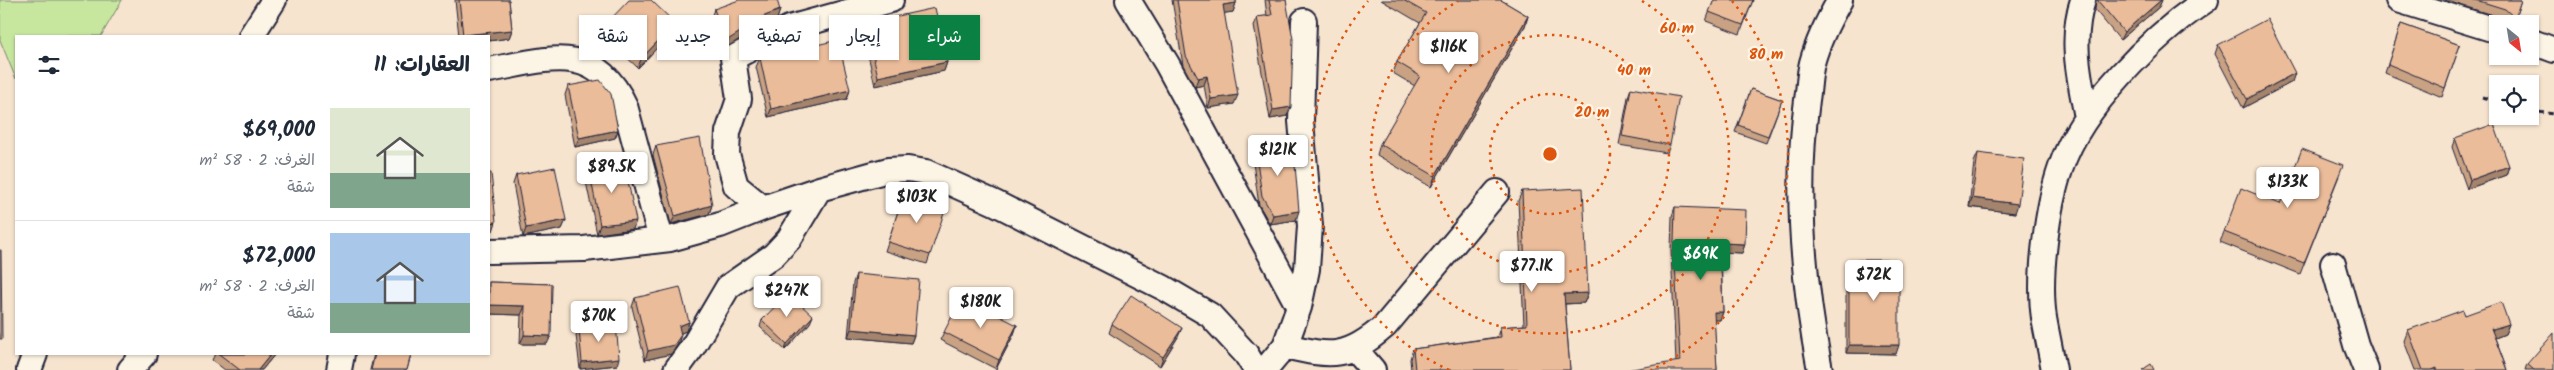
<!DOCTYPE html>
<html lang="ar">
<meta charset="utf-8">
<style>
body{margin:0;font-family:Kalam,"Playpen Sans Arabic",sans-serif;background:#f6f6f7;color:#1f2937;direction:rtl;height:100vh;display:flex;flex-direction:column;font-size:19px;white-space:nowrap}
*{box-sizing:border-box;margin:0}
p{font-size:16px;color:#747a83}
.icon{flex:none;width:28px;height:28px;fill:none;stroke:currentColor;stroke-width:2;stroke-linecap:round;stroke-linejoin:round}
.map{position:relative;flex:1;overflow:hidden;direction:ltr}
.sheet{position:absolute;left:15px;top:35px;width:475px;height:320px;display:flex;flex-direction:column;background:#fff;border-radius:0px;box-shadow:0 1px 4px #0004;direction:rtl}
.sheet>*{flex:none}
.hud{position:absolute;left:505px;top:15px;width:475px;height:45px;direction:rtl;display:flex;gap:10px}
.needle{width:32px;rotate:150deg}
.fabs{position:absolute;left:2489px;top:15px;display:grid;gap:10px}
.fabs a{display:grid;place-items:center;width:50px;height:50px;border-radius:0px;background:#fff;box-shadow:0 1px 4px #0004;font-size:25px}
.price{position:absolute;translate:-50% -42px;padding:0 11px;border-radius:5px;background:#fff;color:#222;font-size:16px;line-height:32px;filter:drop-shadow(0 1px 2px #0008)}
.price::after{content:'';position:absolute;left:50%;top:30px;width:15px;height:11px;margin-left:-8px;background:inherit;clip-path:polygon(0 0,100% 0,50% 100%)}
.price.on{background:#0b8043;color:#fff}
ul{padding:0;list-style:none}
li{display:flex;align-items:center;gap:15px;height:125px;padding:0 20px}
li+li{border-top:1px solid #e0e1e3}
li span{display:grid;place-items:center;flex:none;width:140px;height:100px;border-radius:0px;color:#555}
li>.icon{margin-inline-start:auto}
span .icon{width:60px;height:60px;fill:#fffc;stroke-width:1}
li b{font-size:21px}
h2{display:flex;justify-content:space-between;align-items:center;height:60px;padding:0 20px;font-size:21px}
.pill{padding:0 18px;border-radius:0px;background:#fff;box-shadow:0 1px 4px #0004;font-size:18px;line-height:45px}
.pill.on{background:#0b8043;color:#fff}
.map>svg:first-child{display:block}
.green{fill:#c7e79f;stroke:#74846d}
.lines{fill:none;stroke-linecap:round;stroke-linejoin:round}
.minor-casing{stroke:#22223b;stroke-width:28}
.path{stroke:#22223b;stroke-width:3;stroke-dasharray:5 4;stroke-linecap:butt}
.minor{stroke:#fcf5e5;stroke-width:24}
.wall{fill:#c9a284;stroke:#22223b}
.shaded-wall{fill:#a4846c;stroke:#22223b}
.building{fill:#eabc9a;stroke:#22223b}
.ring{fill:none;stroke:#de560e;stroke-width:2.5;stroke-dasharray:2.5 5}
.centre{fill:#de560e;stroke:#fcf5e5;stroke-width:2.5}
.ring-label{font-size:15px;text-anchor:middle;font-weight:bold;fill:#de560e;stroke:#fcf5e5;stroke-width:4.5;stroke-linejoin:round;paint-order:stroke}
</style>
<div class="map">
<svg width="2554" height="370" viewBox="0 0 2554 370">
<rect width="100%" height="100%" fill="#f7e4ce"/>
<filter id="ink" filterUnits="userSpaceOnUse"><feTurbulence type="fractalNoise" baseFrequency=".02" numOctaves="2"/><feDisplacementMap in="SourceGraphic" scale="10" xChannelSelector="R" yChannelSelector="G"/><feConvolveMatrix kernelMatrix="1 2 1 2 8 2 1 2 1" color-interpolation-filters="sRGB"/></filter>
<g filter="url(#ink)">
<path class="green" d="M0 0H122L101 36H16V79L0 40Z"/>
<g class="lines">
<g class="minor-casing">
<path id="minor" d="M1128 0 1167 64 1299 307
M2083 0C2070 39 2079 77 2087 117
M2398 0 2498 31
M251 36 274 0
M2530 41 2554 50
M489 70C545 60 595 40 625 106L661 239
M763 208 736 186 727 154 728 132 739 99 733 58 789 28 891 0
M489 251 584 249 670 239 720 225 763 208 819 189
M2333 264 2356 345 2366 370
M1285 346C1332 357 1347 359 1385 326L1497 192
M1354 348 1373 370
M29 370 35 354
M130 370 144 354
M339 370 342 354
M676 370 692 348 728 287 774 255 789 239 819 189 888 170 908 169 926 172 995 203 1164 288 1210 315 1246 354 1256 370
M1265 370 1285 346 1299 307 1307 269 1310 226 1301 121 1304 21
M1820 370C1803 282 1795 189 1807 100 1809 88 1809 75 1812 63 1818 41 1829 19 1840 0
M2054 370C2051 353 2047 335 2044 318 2038 277 2047 207 2061 167 2081 107 2154 35 2206 0"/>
</g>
<path class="path" d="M2482 97 2498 102
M2530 111 2554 114"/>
<use href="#minor" class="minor"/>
</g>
<path class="wall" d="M455 0H509L512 30 509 38 489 41V36H459Z
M1172 0H1236V3L1233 12 1224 13 1234 104 1208 108 1204 85 1195 87 1183 65Z
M1265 0H1286L1287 116 1270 119 1254 26 1257 17 1267 16Z
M1381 0H1501L1528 16 1525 26 1431 187 1377 155 1380 144 1415 86 1393 73 1397 62 1420 23Z
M1714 0H1753L1740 34 1706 21Z
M2096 0H2162L2159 7 2120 40 2095 10Z
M2444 0H2521L2513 24H2508L2502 18Z
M714 9 780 10 777 19 752 28 750 33 722 50 711 18Z
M866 23 947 62 944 71 875 86 863 32Z
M2401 24 2460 45 2442 97 2385 73Z
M605 25 672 32 638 68 602 34Z
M2218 45 2292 82 2243 108 2215 54Z
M760 58 850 90 847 99 768 117 756 67Z
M568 86 618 130 615 138 575 147 565 95Z
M1631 88 1670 145 1667 153 1619 145 1628 97Z
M1751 89 1782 100 1766 143 1735 132Z
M2455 138 2509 166 2506 175 2467 189 2452 147Z
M656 146 712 205 709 214 671 224 653 155Z
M1255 147 1296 220 1270 224 1259 205 1252 156Z
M1978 153 2015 213 1969 207 1974 162Z
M589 169 633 229 597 234 585 177Z
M516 175 566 220 562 229 523 237 513 184Z
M2339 176 2300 274 2220 242 2224 232Z
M1522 191 1588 293 1584 303 1565 304 1570 370H1411L1410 359 1413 349 1497 337 1500 327 1524 325 1518 201Z
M904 193 930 255 927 264 885 251Z
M1675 207 1745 244 1742 253 1721 252 1723 312 1720 320H1714L1717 370 1676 362 1671 250 1672 216Z
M1849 260 1896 354 1846 353V269Z
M856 274 914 335 911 343 848 337 853 283Z
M489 282 552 284 547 344H520L521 315 489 314Z
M635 298 689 322 686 331 681 333 678 344 671 354 645 360 632 307Z
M2465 315 2509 324 2505 334 2495 338 2507 370H2415L2404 341 2408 330Z
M762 320 810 323 785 350 760 327Z
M1112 324 1178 337 1160 366 1109 333Z
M1017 325 1014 334 996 369 940 340 944 332Z
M579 329 617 365 580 369 576 335Z
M215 354H275L262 370H225L212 360Z
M374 354H411L407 370H370Z
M2527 364 2554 370H2525Z"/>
<path class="shaded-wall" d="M2161 0H2162L2159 7 2120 40 2124 32Z
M1236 3 1233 12 1220 14 1223 5Z
M780 10 777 19 752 28 750 33 722 50 726 41 752 21Z
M1528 16 1525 26 1431 187 1435 176Z
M675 23 672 32 638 68 641 59Z
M512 30 509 38 489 41V36H462L463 35Z
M947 62 944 71 875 86 878 77Z
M2295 73 2292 82 2243 108 2247 99Z
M1207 76 1204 85 1195 87 1198 78Z
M850 90 847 99 768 117 771 109Z
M1238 95 1234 104 1208 108 1211 99Z
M1291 107 1287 116 1270 119 1273 110Z
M618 130 615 138 575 147 579 138Z
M2509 166 2506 175 2467 189 2470 180Z
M1972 198 2018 204 2015 213 1969 207Z
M712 205 709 214 671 224 675 216Z
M1299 211 1296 220 1270 224 1273 215Z
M566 220 562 229 523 237 526 228Z
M636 221 633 229 597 234 600 225Z
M496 222 493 231H489V223Z
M1720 243 1745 244 1742 253 1717 252Z
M1588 293 1584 303 1560 304 1564 294Z
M489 305 525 306 521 315 489 314Z
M1714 312H1723L1720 320H1711Z
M813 316 810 323 785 350 787 344Z
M689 322 686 331 676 335 679 326Z
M2509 324 2505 334 2490 340 2493 329Z
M1017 325 1014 334 996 369 999 360Z
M1182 328 1178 337 1160 366 1163 357Z
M851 329 914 335 911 343 848 337Z
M524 335 551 336 547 344H520Z
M681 335 678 344 671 354 645 360 648 351Z
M1849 345H1899L1896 354 1846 353Z
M271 354H275L262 370H258Z
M619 358 617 365 580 369 582 362Z"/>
<path class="building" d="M459 0H509L512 30 463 35Z
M629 0H651L675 23 641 59 605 25Z
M739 0H777L780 10 752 21 753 24 726 41 714 9Z
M1177 0H1236V3L1223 5 1238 95 1211 99 1207 76 1198 78 1186 56Z
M1269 0H1286L1293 39 1291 107 1273 110 1257 17 1272 15Z
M1403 0H1501L1528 16 1435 176 1380 144 1420 76 1397 62 1426 13Z
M1714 0H1753L1743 25 1709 12Z
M2098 0H2161L2124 32 2098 1Z
M2476 0H2521L2515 18 2505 9Z
M935 8 947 62 878 77 866 23Z
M2267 19 2295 73 2247 99 2218 45Z
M2401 24 2460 45 2445 88 2388 64Z
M838 40 850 90 771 109 760 58Z
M600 80 611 94 618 130 579 138 568 86Z
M1631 88 1679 97 1670 145 1622 136Z
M1751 89 1782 100 1768 136 1738 125Z
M2494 124 2509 166 2470 180 2455 138Z
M700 138 712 205 675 216 656 146Z
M1293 142 1299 211 1273 215 1262 196 1255 147Z
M2302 149 2343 165 2304 263 2224 232 2241 188 2280 204Z
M1978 153 2024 159 2018 204 1972 198Z
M624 161 636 221 600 225 589 169Z
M555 167 566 220 526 228 516 175Z
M489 173H491L496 222 489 223Z
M1583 188 1588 293 1564 294 1570 370H1415L1413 349 1501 337 1500 327 1527 325 1522 191Z
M904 193 946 207 930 255 888 242Z
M1675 207 1746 210 1745 244 1720 243 1723 312H1714L1717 370H1626L1680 361 1674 241Z
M0 250H1L2 339H0Z
M1849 260H1899V345H1849Z
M856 274 919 280 914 335 851 329Z
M489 282 552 284 551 336 524 335 525 306 489 305Z
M680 287 689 322 679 326 681 335 674 345 648 351 635 298Z
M788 293 813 316 787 344 762 320Z
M1131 295 1182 328 1163 357 1112 324Z
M962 297 1017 325 999 360 944 332Z
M2501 302 2509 324 2493 329 2491 328 2507 370H2437V368L2432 370H2423L2408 330 2463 310 2465 315Z
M616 324 619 358 582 362 579 329Z
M2554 333V370H2534L2527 364Z
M219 354H271L258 370H240Z
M375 354H411L407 370H371Z
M2151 364 2154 370H2142Z"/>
</g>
<g class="ring">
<circle cx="1550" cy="154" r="60"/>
<circle cx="1550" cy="154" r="119"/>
<path d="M1642 1A179 179 0 1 1 1458 1"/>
<path d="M1449 370A238 238 0 0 1 1368 1M1732 1A238 238 0 0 1 1651 370"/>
</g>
<circle cx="1550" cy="154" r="8" class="centre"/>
<g class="ring-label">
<text x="1677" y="33">60 m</text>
<text x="1766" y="59">80 m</text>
<text x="1634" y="75">40 m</text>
<text x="1592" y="117">20 m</text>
</g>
</svg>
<div class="fabs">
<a><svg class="needle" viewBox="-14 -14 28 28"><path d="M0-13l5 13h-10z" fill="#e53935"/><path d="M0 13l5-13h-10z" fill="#747a83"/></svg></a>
<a><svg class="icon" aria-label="locate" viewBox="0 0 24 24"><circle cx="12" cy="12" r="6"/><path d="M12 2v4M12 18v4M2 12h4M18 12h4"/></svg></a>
</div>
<b class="price" style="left:1449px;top:74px">$116K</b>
<b class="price" style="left:1278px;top:177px">$121K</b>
<b class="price" style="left:612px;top:194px">$89.5K</b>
<b class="price" style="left:2288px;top:209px">$133K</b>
<b class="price" style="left:917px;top:224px">$103K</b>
<b class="price on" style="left:1701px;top:281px">$69K</b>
<b class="price" style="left:1532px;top:293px">$77.1K</b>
<b class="price" style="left:1874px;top:302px">$72K</b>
<b class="price" style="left:787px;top:318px">$247K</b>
<b class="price" style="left:981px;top:329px">$180K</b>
<b class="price" style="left:599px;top:343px">$70K</b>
<div class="hud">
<a class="pill on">شراء</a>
<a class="pill">إيجار</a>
<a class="pill">تصفية</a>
<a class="pill">جديد</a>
<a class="pill">شقة</a>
</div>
<section class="sheet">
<h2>العقارات: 11<svg class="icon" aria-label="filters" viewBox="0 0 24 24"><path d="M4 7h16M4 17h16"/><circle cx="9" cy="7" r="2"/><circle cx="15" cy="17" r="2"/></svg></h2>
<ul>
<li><span style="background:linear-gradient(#dfe7d0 65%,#7fa58c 0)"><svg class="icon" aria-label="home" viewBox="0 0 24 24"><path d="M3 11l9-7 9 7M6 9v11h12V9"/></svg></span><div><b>$69,000</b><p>الغرف: 2 · 58 m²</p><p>شقة</p></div></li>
<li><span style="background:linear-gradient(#a9c7e8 70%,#7fa58c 0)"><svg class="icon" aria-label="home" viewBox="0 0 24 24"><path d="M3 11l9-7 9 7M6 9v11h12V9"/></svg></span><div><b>$72,000</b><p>الغرف: 2 · 58 m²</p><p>شقة</p></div></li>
</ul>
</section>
</div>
